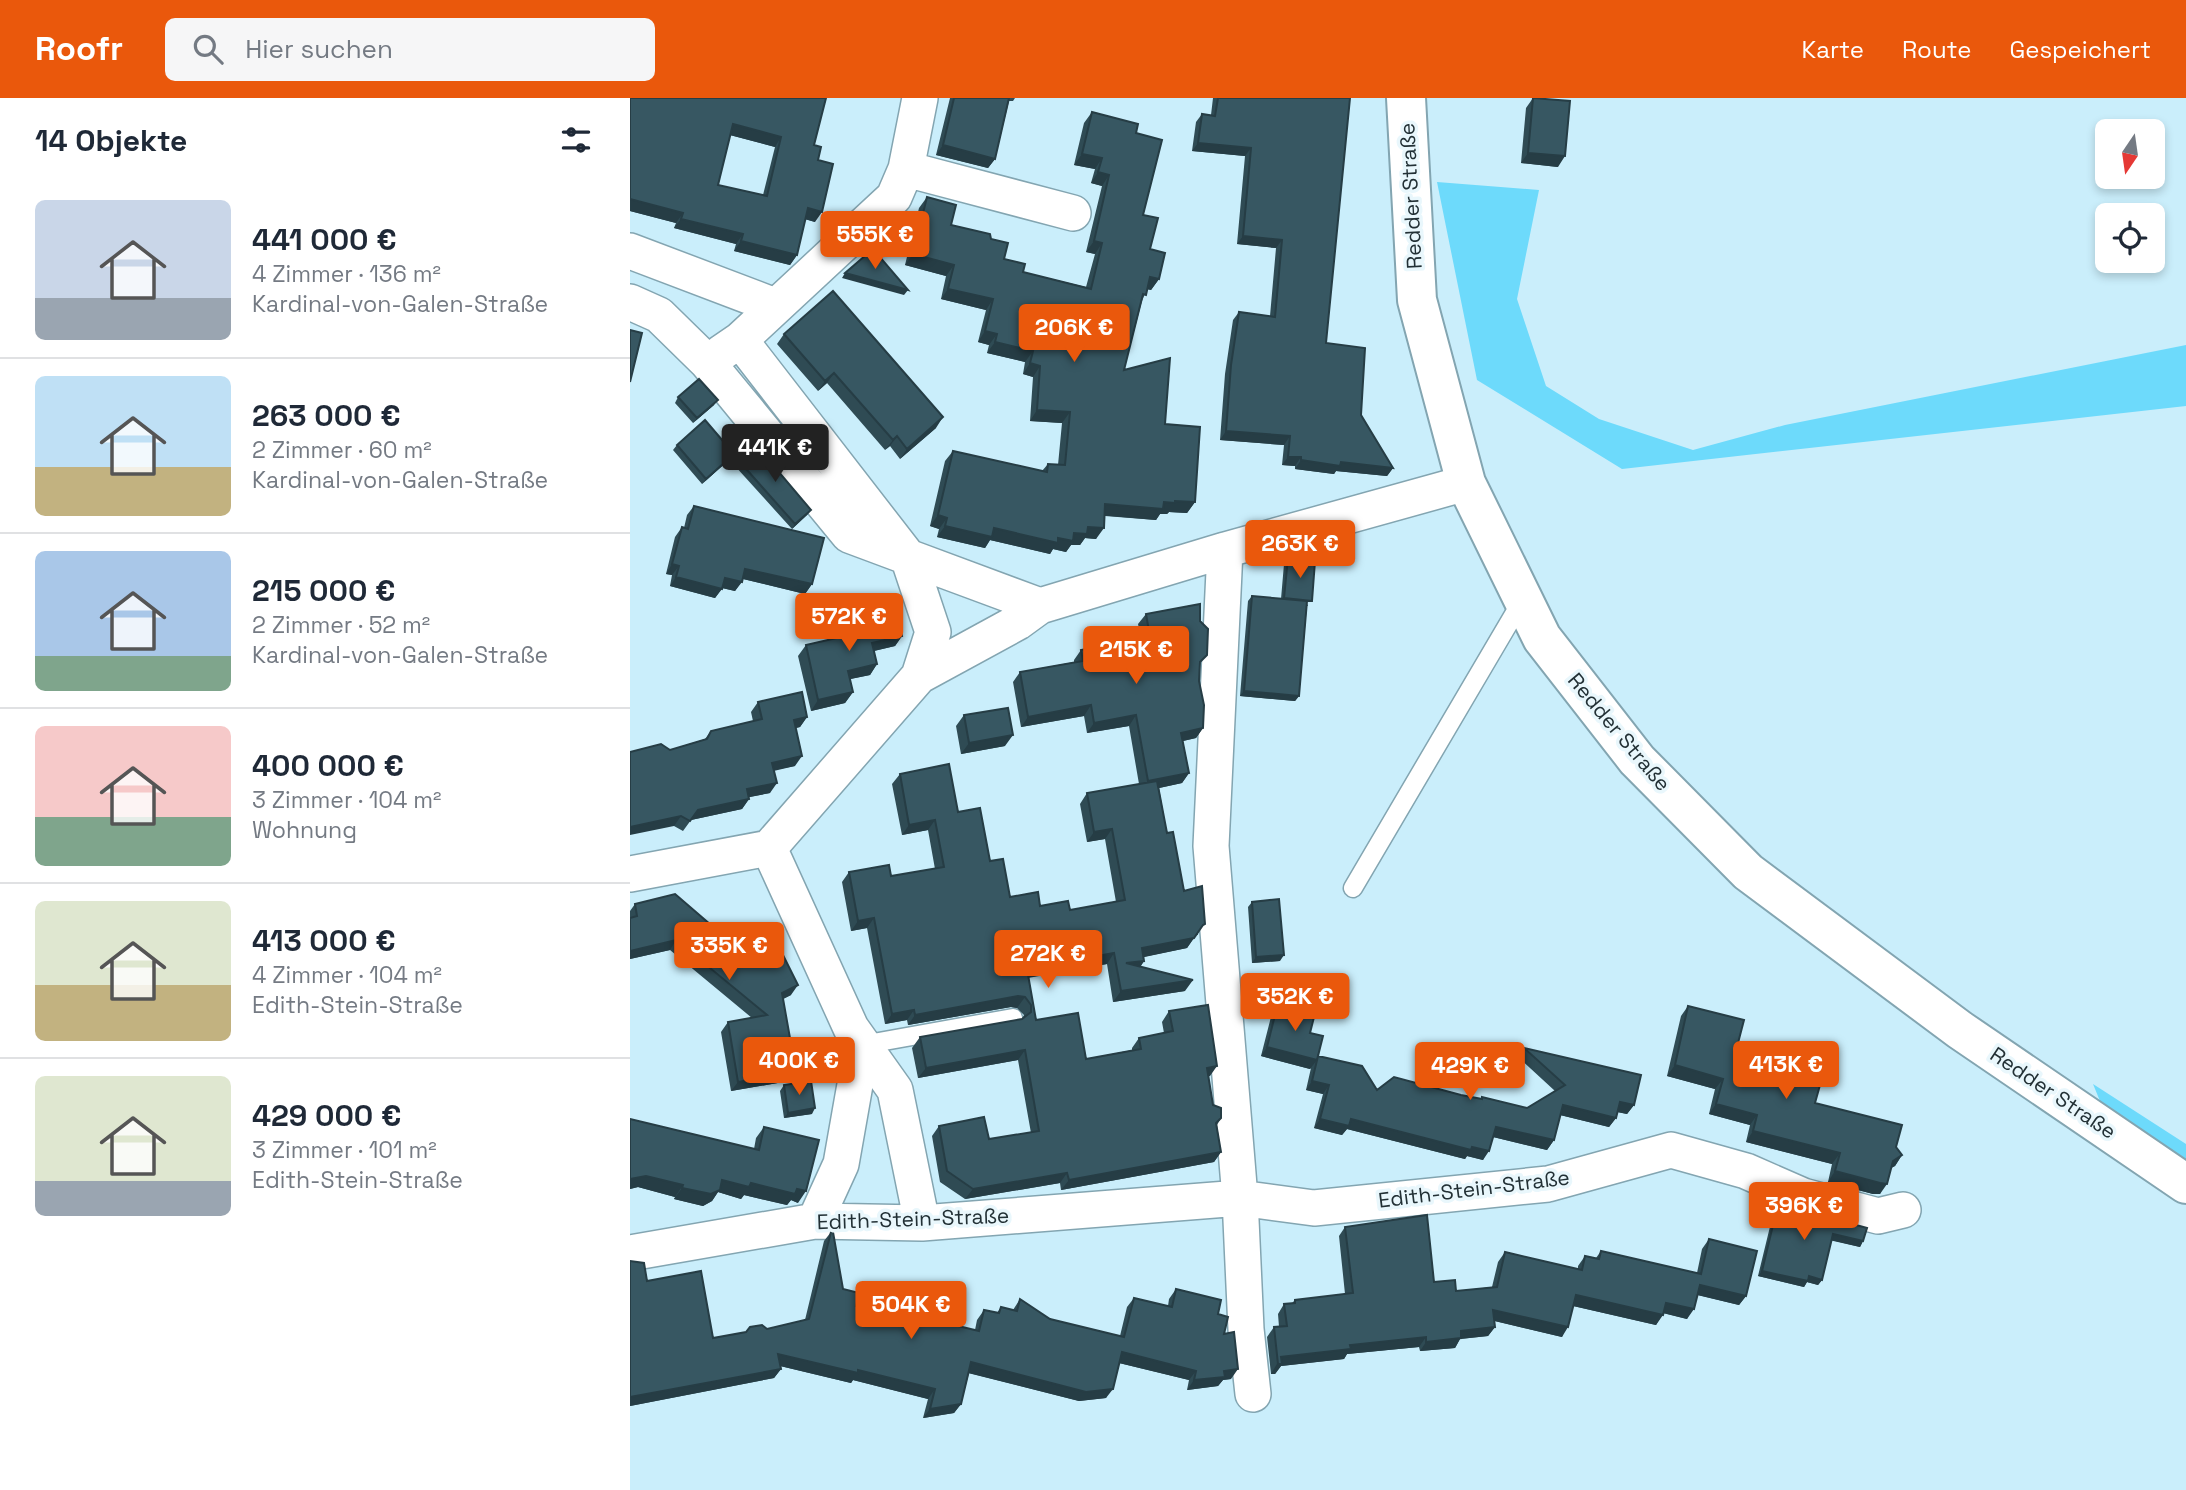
<!DOCTYPE html>
<html lang="de">
<meta charset="utf-8">
<style>
body{margin:0;font-family:"Space Grotesk",sans-serif;background:#f6f6f7;color:#1f2937;height:100vh;display:flex;flex-direction:column;font-size:26px;white-space:nowrap}
*{box-sizing:border-box;margin:0}
p{font-size:23px;color:#747a83}
.icon{flex:none;width:38px;height:38px;fill:none;stroke:currentColor;stroke-width:2;stroke-linecap:round;stroke-linejoin:round}
.map{position:relative;flex:1;overflow:hidden}
.drawer{display:flex;flex-direction:column;background:#fff;width:630px}
.drawer>*{flex:none}
.needle{width:46px;rotate:193deg}
.fabs{position:absolute;left:1465px;top:21px;display:grid;gap:14px}
.fabs a{display:grid;place-items:center;width:70px;height:70px;border-radius:10px;background:#fff;box-shadow:0 4px 10px #0003;font-size:35px}
.price{position:absolute;translate:-50% -60px;padding:0 16px;border-radius:7px;background:#ea580c;color:#fff;font-size:23px;line-height:46px;filter:drop-shadow(0 2px 4px #0008)}
.price::after{content:'';position:absolute;left:50%;top:42px;width:21px;height:16px;margin-left:-10px;background:inherit;clip-path:polygon(0 0,100% 0,50% 100%)}
.price.selected{background:#222;color:#fff}
ul{padding:0;list-style:none}
li{display:flex;align-items:center;gap:21px;height:175px;padding:0 35px}
li+li{border-top:2px solid #e0e1e3}
li span{display:grid;place-items:center;flex:none;width:196px;height:140px;border-radius:10px;color:#555}
li>.icon{margin-inline-start:auto}
span .icon{width:84px;height:84px;fill:#fffc;stroke-width:1}
li b{font-size:30px}
h2{display:flex;justify-content:space-between;align-items:center;height:84px;padding:0 35px;font-size:30px}
header{display:flex;align-items:center;gap:42px;box-sizing:border-box;height:98px;padding:0 35px;background:#ea580c;color:#fff}
header strong{font-size:33px}
nav{display:flex;gap:38px;margin-inline-start:auto;font-size:24px}
.search{width:490px;height:63px;background:#f6f6f7;display:flex;align-items:center;gap:18px;box-sizing:border-box;padding:0 24px;border-radius:10px;color:#747a83;font-size:26px}
main{display:flex;flex:1;min-height:0}
.map>svg:first-child{display:block}
.green{fill:#6ddafb}
.lines{fill:none;stroke-linecap:round;stroke-linejoin:round}
.service-casing{stroke:#83a5b1;stroke-width:21}
.minor-casing{stroke:#83a5b1;stroke-width:38}
.tertiary-casing{stroke:#83a5b1;stroke-width:42}
.service{stroke:#fff;stroke-width:18}
.minor{stroke:#fff;stroke-width:35}
.tertiary{stroke:#fff;stroke-width:38}
.wall{fill:#2f4b54;fill-rule:evenodd}
.shaded-wall{fill:#263d45}
.building{fill:#375762;stroke:#263d45;stroke-width:2;fill-rule:evenodd}
.labels{text-anchor:middle;stroke-width:7;stroke-linejoin:round;paint-order:stroke}
.street-label{font-size:21px;fill:#223035;stroke:#e9f7fc}
</style>
<header>
<strong>Roofr</strong>
<div class="search"><svg class="icon" aria-label="search" viewBox="0 0 24 24"><circle cx="10" cy="10" r="6"/><path d="M15 15l6 6"/></svg>Hier suchen</div>
<nav><a>Karte</a><a>Route</a><a>Gespeichert</a></nav>
</header>
<main>
<section class="drawer">
<h2>14 Objekte<svg class="icon" aria-label="filters" viewBox="0 0 24 24"><path d="M4 7h16M4 17h16"/><circle cx="9" cy="7" r="2"/><circle cx="15" cy="17" r="2"/></svg></h2>
<ul>
<li><span style="background:linear-gradient(#c9d6e8 70%,#9aa5b1 0)"><svg class="icon" aria-label="home" viewBox="0 0 24 24"><path d="M3 11l9-7 9 7M6 9v11h12V9"/></svg></span><div><b>441 000 €</b><p>4 Zimmer · 136 m²</p><p>Kardinal-von-Galen-Straße</p></div></li>
<li><span style="background:linear-gradient(#bfe0f5 65%,#c2b280 0)"><svg class="icon" aria-label="home" viewBox="0 0 24 24"><path d="M3 11l9-7 9 7M6 9v11h12V9"/></svg></span><div><b>263 000 €</b><p>2 Zimmer · 60 m²</p><p>Kardinal-von-Galen-Straße</p></div></li>
<li><span style="background:linear-gradient(#a9c7e8 75%,#7fa58c 0)"><svg class="icon" aria-label="home" viewBox="0 0 24 24"><path d="M3 11l9-7 9 7M6 9v11h12V9"/></svg></span><div><b>215 000 €</b><p>2 Zimmer · 52 m²</p><p>Kardinal-von-Galen-Straße</p></div></li>
<li><span style="background:linear-gradient(#f6c9c9 65%,#7fa58c 0)"><svg class="icon" aria-label="home" viewBox="0 0 24 24"><path d="M3 11l9-7 9 7M6 9v11h12V9"/></svg></span><div><b>400 000 €</b><p>3 Zimmer · 104 m²</p><p>Wohnung</p></div></li>
<li><span style="background:linear-gradient(#dfe7d0 60%,#c2b280 0)"><svg class="icon" aria-label="home" viewBox="0 0 24 24"><path d="M3 11l9-7 9 7M6 9v11h12V9"/></svg></span><div><b>413 000 €</b><p>4 Zimmer · 104 m²</p><p>Edith-Stein-Straße</p></div></li>
<li><span style="background:linear-gradient(#dfe7d0 75%,#9aa5b1 0)"><svg class="icon" aria-label="home" viewBox="0 0 24 24"><path d="M3 11l9-7 9 7M6 9v11h12V9"/></svg></span><div><b>429 000 €</b><p>3 Zimmer · 101 m²</p><p>Edith-Stein-Straße</p></div></li>
</ul>
</section>
<div class="map">
<svg width="1556" height="1392" viewBox="0 0 1556 1392">
<rect width="100%" height="100%" fill="#caeefb"/>
<path class="green" d="M807 84 909 92 887 201 916 288 969 321 1063 352 1155 327 1556 247V308L992 371 847 282Z
M1463 986 1556 1046V1103L1497 1069Z"/>
<g class="lines">
<g class="service-casing">
<path id="service" d="M723 790 893 501
M232 947 383 920"/>
</g>
<g class="minor-casing">
<path id="minor" d="M276 71 443 115
M0 153 145 208
M0 204 29 217 77 264 219 437 278 459 303 534 289 578
M110 242 278 459 410 508 595 452 836 385
M91 255 110 242 264 99 276 71 290 0
M595 452 581 748 610 1100 616 1231 623 1296
M139 750 221 930 265 992 292 1125
M0 776 139 750 289 578 388 524 410 508
M185 1123 211 1066 232 947
M0 1155 185 1123 292 1125 610 1100 684 1110 918 1086 1041 1052 1116 1073 1173 1098 1248 1118 1273 1112"/>
</g>
<g class="tertiary-casing">
<path id="tertiary" d="M776 0 787 202 836 385 912 540 1007 662 1118 774 1330 932 1556 1086"/>
</g>
<use href="#service" class="service"/>
<use href="#minor" class="minor"/>
<use href="#tertiary" class="tertiary"/>
</g>
<path class="wall" d="M0 0H196L184 47 188 62 185 124 175 121 167 157 160 167 104 153 106 146 44 130 46 125 0 113ZM100 37 145 49 133 97 88 87Z
M320 0H385L383 3H379L365 61 358 70 306 57Z
M583 0H720L696 245 731 317 763 370 757 378 706 373 704 376 665 371V368L652 367 654 347 590 342 595 276 603 222 609 214 640 218 646 150 607 146 615 58 562 53 566 24 572 16 581 17Z
M903 0 928 69 891 65 896 10Z
M462 14 506 35 513 117 520 151 529 181 521 192 517 191 512 203 494 272 535 326 565 404 557 415 539 414 537 416H530L526 422 475 418 466 441 455 440 450 447H441L436 454 423 451 420 456 360 442 355 450 307 439 309 431 300 428 315 363 323 353 412 373 418 366 428 367 432 325 400 323 403 279 393 276 395 264 357 255 359 247 348 244 356 212 311 201 316 178 275 167 289 110 297 99 321 127 361 141 374 161 393 174 456 189 465 156 456 154 472 88 461 85 465 71 444 67 454 25Z
M154 236 306 330 270 361 260 348 255 352 197 285 188 293 147 246Z
M48 299 84 307 63 325 45 305Z
M47 347 104 356 100 361 72 386 43 352Z
M109 363 181 412 177 417 162 431 105 368Z
M64 408 182 486 175 496 113 481 105 493 92 490 85 500 40 488 42 477 36 476 45 439 52 429 54 430 57 417Z
M658 460 678 508H677L669 598 665 603 610 598 618 503 622 498 651 501 654 466Z
M516 516 570 566 569 583 573 630 566 640 553 643 559 675 552 685 529 690 537 735 568 837H566L557 850 513 859 514 863 510 869 555 893 483 904 477 866 398 880 406 922 456 961 502 952V950L509 940 534 935 532 924 539 913 580 978H578L583 1007 591 1020 587 1027 591 1054 584 1064 431 1092 430 1085 335 1101 310 1084 302 1038 309 1028 359 1041 401 1035 388 962 288 980 282 950 290 939 392 921 394 917 387 910 381 909 278 927 277 922 255 926 237 830 221 833 212 784 219 774 261 778 305 771 298 732 272 737 262 686 270 676 328 714 360 763 380 799 410 808 440 812 486 804 475 741 457 744 450 706 457 695 509 686 499 628 457 635 454 618 391 629 383 584 390 574 444 564V562L451 552 511 540 508 526Z
M208 527 272 538 265 548 244 553 247 566 240 577 220 581 223 594 215 605 181 613 168 558 176 547 201 541 200 538Z
M128 604 177 619 170 629 166 630 165 668 144 672 140 695 119 699V701L112 711 61 722 53 733 44 728 40 652 75 641 81 633 123 623 121 614Z
M334 617 375 648 331 656 326 628Z
M622 804 650 863 622 865 618 809Z
M5 806 161 897 153 901 159 983 101 993 91 934 98 924 122 920 40 852 0 861V813Z
M648 905 680 935 688 958 747 992 831 997 850 1001 852 999 897 1010 925 993 888 959 894 950 1004 1007 997 1016 987 1014 986 1020 979 1029 930 1017 924 1042 917 1052 863 1039 853 1062 837 1058 835 1061 717 1031 712 1037 684 1030 693 996 676 992 681 970 680 971 631 958 642 915Z
M1058 908 1108 945 1107 967 1185 1005 1266 1049 1272 1057 1265 1068 1261 1070 1250 1096H1243L1198 1084 1202 1066 1116 1044 1120 1027 1079 1016 1085 991 1037 978 1051 918Z
M154 987 182 1016 154 1020 150 993Z
M0 1021 124 1051 126 1040 134 1029 168 1105 161 1102 157 1107 114 1097 111 1101 88 1094 82 1103 73 1108 44 1101 45 1099 8 1089 0 1091Z
M1149 1102 1233 1143 1230 1149 1201 1142 1192 1182 1188 1187 1177 1184 1174 1189 1128 1178 1145 1108Z
M715 1129 804 1184 826 1193 862 1189 868 1164 875 1154 948 1171V1168L955 1158 966 1160 971 1153 1067 1175 1072 1151 1079 1141 1116 1198 1109 1207 1068 1197 1057 1221 1033 1215 1026 1227 943 1208 932 1239 865 1223V1229L858 1238 830 1241 825 1250 790 1253 789 1249 717 1256 714 1261 651 1268 645 1276H641L637 1239 644 1229H649L648 1216 654 1206 662 1205 665 1202 715 1196 709 1138Z
M201 1134 213 1191 226 1208 270 1220 274 1215 345 1232 347 1222 354 1212 367 1215 371 1209 383 1212 390 1201 420 1221 490 1238 497 1209 504 1200 538 1208 539 1201 546 1191 588 1216 594 1236 601 1281 593 1282 588 1288 557 1292 559 1282 489 1265 476 1300 449 1303 339 1275 331 1306 324 1315 293 1320 298 1301 223 1282 221 1285 150 1268 151 1271 144 1280 0 1308 17 1183 83 1240 137 1231 175 1222 194 1143Z"/>
<path class="shaded-wall" d="M103 26 151 39 145 49 96 36Z
M568 45 621 50 615 58 562 53Z
M313 47 365 61 358 70 306 57Z
M898 55 935 58 928 69 891 65Z
M452 56 472 60 465 71 444 67Z
M468 74 479 77 472 88 461 85Z
M0 101 53 115 46 125 0 113Z
M178 110 192 114 185 124 171 120Z
M51 121 113 136 106 146 44 130Z
M613 138 652 142 646 150 607 146Z
M111 143 167 157 160 167 104 153Z
M464 143 472 145 465 156 456 154Z
M283 156 324 167 316 178 275 167Z
M215 175 278 192 274 197 212 180Z
M520 179 529 181 521 192 512 190Z
M318 191 363 201 356 212 311 201Z
M355 233 367 236 359 247 348 244Z
M365 244 403 253 395 264 357 255Z
M400 265 410 268 403 279 393 276Z
M204 275 197 285 188 293 195 283Z
M88 302 84 307 63 325 67 320Z
M407 312 440 314 432 325 400 323Z
M313 319 306 330 270 361 277 351Z
M596 333 660 338 654 347 590 342Z
M267 338 260 348 255 352 263 342Z
M104 356 100 361 72 386 76 381Z
M658 359H671L665 368 652 367Z
M671 362 711 364 763 370 757 378 706 373 704 376 665 371Z
M545 403 565 404 557 415 539 414 537 416H530L526 422 468 417 475 406 534 404Z
M181 412 177 417 162 431 165 426Z
M308 417 317 420 309 431 300 428Z
M315 428 364 430 428 440 444 435 458 429 474 430 466 441 455 440 450 447H441L436 454 423 451 420 456 360 442 355 450 307 439Z
M42 466 49 468 42 477 36 476Z
M115 471 182 486 175 496 109 480Z
M46 479 92 491 85 500 40 488Z
M95 480 112 484 105 493 88 489Z
M272 538 265 548 235 555 242 545Z
M247 566 240 577 211 583 218 573Z
M614 593 669 598 665 603 610 598Z
M223 594 215 605 181 613 188 602Z
M461 607 454 618 391 629 398 619Z
M506 617 499 628 457 635 464 625Z
M177 619 170 629 157 632 164 622Z
M573 630 566 640 544 645 551 635Z
M383 637 375 648 331 656 339 645Z
M172 658 165 668 135 675 142 665Z
M559 675 552 685 511 694 518 683Z
M147 685 140 695 110 701 117 691Z
M119 701 112 711 61 722 68 712Z
M51 718 44 728 0 737V729Z
M305 722 298 732 272 737 279 727Z
M482 731 475 741 457 744 464 734Z
M244 820 237 830 221 833 228 823Z
M564 840 557 850 505 861 512 850Z
M46 842 40 852 0 861V853Z
M484 855 477 866 389 881 397 871Z
M654 857 650 863 622 865 626 859Z
M514 863 507 874 496 865Z
M563 882 555 893 483 904 491 893Z
M168 887 161 897 145 905 152 895Z
M388 898 395 899 387 910 381 909 278 927 285 917Z
M284 912 277 922 255 926 262 916Z
M637 949 687 962 680 971 631 958Z
M395 952 388 962 288 980 296 970Z
M1045 967 1093 981 1085 991 1037 978Z
M587 968 580 978 570 980 577 970Z
M166 974 159 983 101 993 108 984Z
M682 983 699 987 693 996 676 992Z
M990 1004 1004 1007 997 1016 983 1013Z
M1086 1006 1127 1017 1120 1027 1079 1016Z
M933 1007 986 1020 979 1029 926 1016Z
M185 1010 182 1016 154 1020 158 1015Z
M690 1021H721L859 1053 853 1062 837 1058 835 1061 717 1031 712 1037 684 1030Z
M866 1029 924 1042 917 1052 859 1038Z
M1123 1033 1210 1055 1202 1066 1116 1044Z
M591 1054 584 1064 431 1092 439 1082Z
M1272 1057 1265 1068 1255 1073 1263 1063Z
M1205 1073 1257 1086 1250 1096H1243L1198 1084Z
M437 1075 430 1085 335 1101 343 1091Z
M16 1078 53 1087 45 1099 8 1089 0 1091V1081Z
M92 1082 167 1091 176 1093 168 1105 161 1102 157 1107 114 1097 111 1101 88 1094 82 1103 73 1108 44 1101 52 1090Z
M1203 1136 1233 1143 1230 1149 1199 1142Z
M1132 1173 1179 1178 1192 1182 1188 1187 1177 1184 1174 1189 1128 1178Z
M1070 1187 1116 1198 1109 1207 1063 1196Z
M946 1197 1033 1217 1026 1227 939 1207Z
M1036 1205 1064 1211 1057 1221 1029 1214Z
M863 1212 938 1229 932 1239 856 1221Z
M865 1229 858 1238 830 1241 825 1250 790 1253 796 1244 831 1233Z
M796 1239 789 1249 717 1256 714 1261 651 1268 645 1276H641L651 1259 720 1247Z
M492 1254 566 1273 559 1282 485 1264Z
M148 1256 228 1272 305 1291 298 1301 223 1282 221 1285 142 1266Z
M341 1264 483 1291 476 1300 449 1303 334 1274Z
M151 1271 144 1280 0 1308V1299Z
M608 1271 601 1281 593 1282 588 1288 557 1292 564 1282 594 1273Z
M331 1306 324 1315 293 1320 300 1311Z"/>
<path class="building" d="M0 0H196L184 47 191 49 188 62 203 66 192 114 178 110 167 157 111 143 113 136 51 121 53 115 0 101ZM103 26 151 39 137 98 88 87Z
M324 0H379L365 61 313 47Z
M588 0H720L696 245 735 250 731 317 763 370 711 364 710 368 671 362V359H658L660 338 596 333 601 267 609 214 645 219 652 142 613 138 621 50 568 45 572 16 585 18Z
M903 0 940 3 935 58 898 55Z
M462 14 508 26 506 35 532 42 513 117 528 120 520 151 535 155 529 181 520 179 516 197 513 196 494 272 540 260 535 326 570 329 565 404 545 403V405L534 404 533 411 475 406 474 430 458 429 457 436 444 435 443 443 428 440V445L364 430 362 439 315 428 317 420 308 417 323 353 417 374 418 366 435 367 440 314 407 312 410 268 400 265 403 253 365 244 367 236 355 233 363 201 318 191 324 167 283 156 297 99 326 107 321 127 360 136 361 141 378 145 374 161 395 166 393 174 461 191 472 145 464 143 479 77 468 74 472 60 452 56Z
M243 151 278 192 215 175Z
M203 193 313 319 277 351 267 338 263 342 204 275 195 283 154 236Z
M0 232 12 235 0 284Z
M69 281 88 302 67 320 48 299Z
M75 322 104 356 76 381 47 347Z
M126 347 181 412 165 426 109 363Z
M64 408 194 440 182 486 115 471 112 484 95 480 92 491 46 479 49 468 42 466 52 429 58 431Z
M658 460 685 463 682 503 654 500Z
M622 498 677 503 669 598 614 593Z
M570 506V523L578 531 577 557 570 564 569 583 574 607 573 630 551 635 559 675 518 683 506 617 464 625 461 607 398 619 390 574 453 563 451 552 520 539 516 516Z
M267 514 272 538 242 545 247 566 218 573 223 594 188 602 176 547 211 539 208 527Z
M172 594 177 619 164 622 172 658 142 665 147 685 117 691 119 701 68 712 60 723 51 718 0 729V654L31 646 40 652 77 641 81 633 132 621 128 604Z
M378 610 383 637 339 645 334 617Z
M319 666 328 714 350 710 360 763 373 761 380 799 408 794 410 808 438 803 440 812 495 802 482 731 464 734 457 695 527 683 537 735 543 734 554 793 572 788 575 826 573 827 564 840 512 850 514 863 496 865 563 882 491 893 484 855 397 871 406 922 448 915 456 961 511 951 509 940 543 933 539 913 578 907 587 968 577 970 583 1007 591 1010V1020L586 1025 591 1054 439 1082 437 1075 343 1091 317 1073 309 1028 354 1019 359 1041 409 1033 395 952 296 970 290 939 392 921 401 914V907L395 899 388 898 285 917 284 912 262 916 244 820 228 823 219 774 259 767 261 778 314 769 305 722 279 727 270 676Z
M45 796 124 864 150 851 168 887 152 895 166 974 108 984 98 924 137 917 46 842 0 853V820L7 818 5 806Z
M649 801 654 857 626 859 622 804Z
M648 905 685 915 680 935 693 938 687 962 637 949Z
M1058 908 1114 922 1108 945 1111 949 1107 967 1190 987 1185 1005 1272 1027 1266 1049 1272 1057 1263 1063 1257 1086 1250 1085 1205 1073 1210 1055 1123 1033 1127 1017 1086 1006 1093 981 1045 967Z
M894 950 1011 977 1004 1007 990 1004 986 1020 933 1007 924 1042 866 1029 859 1053 842 1049 841 1052 721 1021 719 1028 690 1021 699 987 682 983 688 958 732 968 747 992 764 979 831 997 852 1001V999L897 1010 935 987Z
M181 983 185 1010 158 1015 154 987Z
M0 1021 129 1052 134 1029 189 1042 176 1093 167 1091 165 1096 121 1085 119 1089 92 1082 90 1092 81 1096 52 1090 53 1087 16 1078 0 1081Z
M1149 1102 1171 1112 1237 1130 1233 1143 1203 1136 1192 1182 1179 1178 1178 1183 1132 1173Z
M797 1117 804 1184 825 1182 826 1193 867 1189 875 1154 952 1172 955 1158 969 1161 971 1153 1071 1176 1079 1141 1127 1153 1116 1198 1070 1187 1064 1211 1036 1205 1033 1217 946 1197 938 1229 863 1212 865 1229 831 1233V1240L796 1244V1239L720 1247 721 1251 651 1259 652 1266H648L644 1229 657 1228 654 1206 665 1205V1202L723 1195 715 1129Z
M201 1134H203L213 1191 229 1195 226 1208 272 1221 274 1215 349 1233 354 1212 369 1215 371 1209 387 1213 390 1201 420 1221 494 1239 504 1200 542 1209 546 1191 591 1202 588 1216 598 1219 594 1236 604 1234 608 1271 594 1273 595 1279 564 1282 566 1273 492 1254 483 1291 456 1294 341 1264 331 1306 300 1311 305 1291 228 1272V1275L148 1256 151 1271 0 1299V1163L14 1165 17 1183 71 1173 83 1240 116 1234 120 1229 132 1227 137 1231 179 1221Z"/>
<g class="labels">
<g class="street-label">
<text transform="translate(781 98) rotate(-93)" y="7">Redder Straße</text>
<text transform="translate(989 634) rotate(50)" y="7">Redder Straße</text>
<text transform="translate(1423 995) rotate(34)" y="7">Redder Straße</text>
<text transform="translate(844 1091) rotate(-7)" y="7">Edith-Stein-Straße</text>
<text transform="translate(283 1121) rotate(-2)" y="7">Edith-Stein-Straße</text>
</g>
</g>
</svg>
<div class="fabs">
<a><svg class="needle" viewBox="-14 -14 28 28"><path d="M0-13l5 13h-10z" fill="#e53935"/><path d="M0 13l5-13h-10z" fill="#747a83"/></svg></a>
<a><svg class="icon" aria-label="locate" viewBox="0 0 24 24"><circle cx="12" cy="12" r="6"/><path d="M12 2v4M12 18v4M2 12h4M18 12h4"/></svg></a>
</div>
<b class="price" style="left:245px;top:173px">555K €</b>
<b class="price" style="left:444px;top:266px">206K €</b>
<b class="price selected" style="left:145px;top:386px">441K €</b>
<b class="price" style="left:670px;top:482px">263K €</b>
<b class="price" style="left:219px;top:555px">572K €</b>
<b class="price" style="left:506px;top:588px">215K €</b>
<b class="price" style="left:99px;top:884px">335K €</b>
<b class="price" style="left:418px;top:892px">272K €</b>
<b class="price" style="left:665px;top:935px">352K €</b>
<b class="price" style="left:169px;top:999px">400K €</b>
<b class="price" style="left:1156px;top:1003px">413K €</b>
<b class="price" style="left:840px;top:1004px">429K €</b>
<b class="price" style="left:1174px;top:1144px">396K €</b>
<b class="price" style="left:281px;top:1243px">504K €</b>
</div>
</main>
